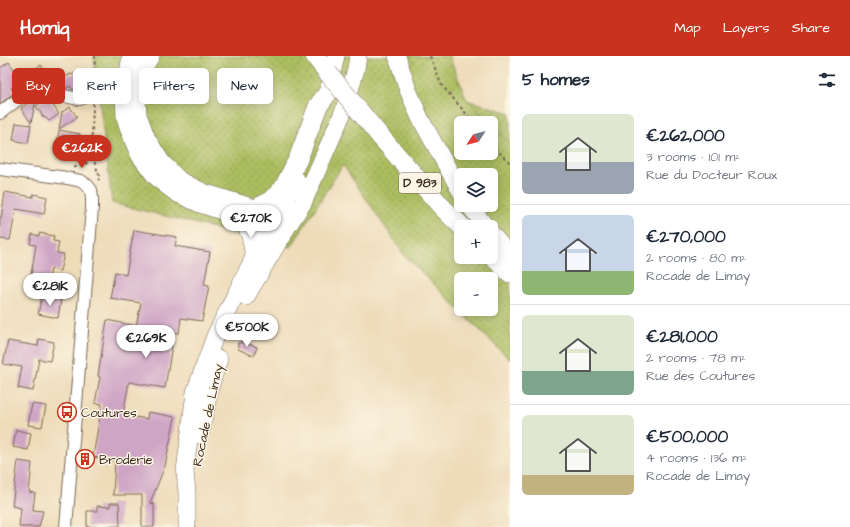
<!DOCTYPE html>
<meta charset="utf-8">
<style>
body{margin:0;font-family:"Architects Daughter",sans-serif;background:#f6f6f7;color:#1f2937;height:100vh;display:flex;flex-direction:column;font-size:15px;white-space:nowrap}
*{box-sizing:border-box;margin:0}
p{font-size:13px;color:#747a83}
.icon{flex:none;width:22px;height:22px;fill:none;stroke:currentColor;stroke-width:2;stroke-linecap:round;stroke-linejoin:round}
.map{position:relative;flex:1;overflow:hidden}
.panel{display:flex;flex-direction:column;background:#fff;width:340px}
.panel>*{flex:none}
.hud{position:absolute;left:12px;top:12px;width:380px;height:36px;display:flex;gap:8px}
.needle{width:26px;rotate:234deg}
.tools{position:absolute;left:454px;top:60px;display:grid;gap:8px}
.tools a{display:grid;place-items:center;width:44px;height:44px;border-radius:6px;background:#fff;box-shadow:0 2px 10px #0003;font-size:20px}
.price{position:absolute;translate:-50% -34px;padding:0 9px;border-radius:14px;background:#fff;color:#222;font-size:13px;line-height:26px;filter:drop-shadow(0 1px 2px #0008)}
.price::after{content:'';position:absolute;left:50%;top:24px;width:12px;height:9px;margin-left:-6px;background:inherit;clip-path:polygon(0 0,100% 0,50% 100%)}
.price.current{background:#c8321e;color:#fff}
ul{padding:0;list-style:none}
li{display:flex;align-items:center;gap:12px;height:100px;padding:0 12px}
li+li{border-top:1px solid #e0e1e3}
li span{display:grid;place-items:center;flex:none;width:112px;height:80px;border-radius:6px;color:#555}
li>.icon{margin-inline-start:auto}
span .icon{width:48px;height:48px;fill:#fffc;stroke-width:1}
li b{font-size:17px}
h2{display:flex;justify-content:space-between;align-items:center;height:48px;padding:0 12px;font-size:17px}
.chip{padding:0 14px;border-radius:6px;background:#fff;box-shadow:0 2px 10px #0003;font-size:14px;line-height:36px}
.chip.current{background:#c8321e;color:#fff}
header{display:flex;align-items:center;gap:24px;box-sizing:border-box;height:56px;padding:0 20px;background:#c8321e;color:#fff}
header strong{font-size:19px}
nav{display:flex;gap:22px;margin-inline-start:auto;font-size:14px}
main{display:flex;flex:1;min-height:0}
.map>svg:first-child{display:block}
.grass{fill:url(#grass-dots);stroke:#74743f;fill-rule:evenodd}
.garden{fill:url(#garden-furrows);stroke:#74743f}
.building{fill:#cfa5c6}
.lines{fill:none;stroke-linecap:round;stroke-linejoin:round}
.street-casing{stroke:#7a6854;stroke-width:14}
.secondary-casing{stroke:#7a6854;stroke-width:18}
.primary-casing{stroke:#7a6854;stroke-width:20}
.path{stroke:#7a6854;stroke-width:2;stroke-dasharray:3 3;stroke-linecap:butt}
.street{stroke:#fff;stroke-width:12}
.secondary{stroke:#fff;stroke-width:17}
.primary{stroke:#fff;stroke-width:19}
.primary-bridge-casing{stroke:#7a6854;stroke-width:20;stroke-linecap:butt}
.primary-bridge{stroke:#fff;stroke-width:19}
.labels{text-anchor:middle;stroke-width:3;stroke-linejoin:round;paint-order:stroke}
.shield{fill:#fcf5e5;stroke:#75675a;stroke-width:1}
.shield-label{font-size:12px;font-weight:bold;fill:#3b2a1e}
.poi-label{font-size:13px;fill:#3b2a1e;stroke:#fcf5e5;text-anchor:start}
.street-label{font-size:13px;fill:#3b2a1e;stroke:#fcf5e5}
</style>
<header>
<strong>Homiq</strong>
<nav><a>Map</a><a>Layers</a><a>Share</a></nav>
</header>
<main>
<div class="map">
<svg width="510" height="471" viewBox="0 0 510 471">
<defs>
<pattern id="grass-dots" width="8" height="8" patternUnits="userSpaceOnUse"><rect width="8" height="8" fill="#acbd60"/><path d="M2 2h.1M6 6h.1" fill="none" stroke="#8d9a4f" stroke-width="1.8" stroke-linecap="round"/></pattern>
<pattern id="garden-furrows" width="10" height="10" patternUnits="userSpaceOnUse"><rect width="10" height="10" fill="#acbd60"/><path d="M-1 1l2-2M0 10L10 0M9 11l2-2" fill="none" stroke="#8d9a4f"/></pattern>
</defs>
<rect width="100%" height="100%" fill="#fcf5e5"/>
<filter id="ink" filterUnits="userSpaceOnUse"><feTurbulence type="fractalNoise" baseFrequency=".025" numOctaves="2"/><feDisplacementMap in="SourceGraphic" scale="8" xChannelSelector="R" yChannelSelector="G"/><feConvolveMatrix kernelMatrix="1 2 1 2 8 2 1 2 1" color-interpolation-filters="sRGB"/></filter>
<filter id="wash" filterUnits="userSpaceOnUse"><feTurbulence type="fractalNoise" baseFrequency=".012" numOctaves="4" result="noise"/><feDisplacementMap in="SourceGraphic" scale="16" xChannelSelector="R" yChannelSelector="G"/><feGaussianBlur stdDeviation="0.9" result="paint"/><feColorMatrix in="noise" values="0 0 0 0 0 0 0 0 0 0 0 0 0 0 0 0 0 1.4 0 .05"/><feComposite in="paint" operator="in"/></filter>
<g filter="url(#wash)">
<rect width="100%" height="100%" fill="#eedcb9"/>
<path class="grass" d="M94 0H449L467 44 490 67H461V97H491V68L510 88V304L405 200 343 109 291 191 112 147ZM461 119H491V149H461ZM461 171H491V201H461ZM461 223H491V253H461Z"/>
<path class="garden" d="M467 44 510 57V88L491 68V67H490Z"/>
<g id="blocks">
<path class="building" d="M9 6 22 25 11 32 14 37 0 48V12Z
M41 9 47 18 53 14 54 16 59 13 65 21 71 18 72 19 77 15 84 27 73 34 70 30 65 33 61 26 55 31 48 30 44 23 37 27 30 16Z
M35 43H36L31 67 21 52Z
M44 44 50 45 59 58 49 65 45 61 44 62 36 50Z
M70 51 77 61 59 73 62 56Z
M16 67 31 69 28 87 13 84Z
M59 74 80 78 78 88 73 87 71 95 56 93Z
M5 136 33 141V138L47 141 44 158 16 153 10 184 0 183V161L1 162Z
M134 174 177 181 175 190 210 196 204 229 209 230 202 265 181 262 179 277H174L165 332 129 326 123 359 147 363 148 356 175 361 165 410 150 447 154 448V471H142V439H113L115 405 93 401 102 348 95 347 100 321 98 320 107 264 136 270 141 247 110 242 115 216 126 219Z
M39 177 54 180 53 185 59 186 57 197 64 198 60 215 51 213 49 223 43 222 41 233 29 231 36 189 30 188 32 178 39 180Z
M42 240 61 243 58 262 38 258Z
M39 283 54 286 50 305 39 303 33 335 18 332 22 311 3 308 8 285 38 290Z
M242 286 257 291 254 300 238 293V287Z
M32 348 46 350 42 371 28 369Z
M16 374 31 377 28 394 13 391Z
M18 405 32 407 29 436 35 437 33 454 43 455 39 471H19L21 452 12 450Z
M110 447H119L120 470 87 471V455H97V450L110 451Z"/>
</g>
</g>
<g filter="url(#ink)">
<use href="#blocks" fill-opacity="0" stroke="#7a6854" stroke-width="1"/>
<g class="lines">
<g class="street-casing">
<path id="street" d="M0 57 30 34 80 43
M0 113 67 122 81 125 87 129 91 134 92 143V152L66 471"/>
</g>
<g class="secondary-casing">
<path id="secondary" d="M131 0 124 38 125 61 131 80 140 100 155 120 164 128 176 137 200 148 224 156 242 164 250 179 254 201
M397 0 408 34 420 62 461 136
M329 31 336 0
M469 149 486 171
M491 177 510 200
M246 241 286 173 303 147 344 54 356 13 358 0
M200 379 210 331 219 303
M187 471V437L185 415 195 336 215 280 254 201 272 169 296 123"/>
</g>
<g class="primary-casing">
<path id="primary" d="M150 0 143 11 137 27 136 43 137 59 146 83 161 107 179 125 203 137 255 153 272 169 282 180
M315 0 328 17
M380 80 441 150 462 171
M255 153 269 146 283 133 298 103 318 50 327 38
M491 199 510 217"/>
</g>
<path class="path" d="M430 0 441 28 474 67
M491 87 499 96 510 107
M91 101 94 105 100 122 98 124
M74 112 75 111C84 110 86 109 91 101L95 0"/>
<use href="#street" class="street"/>
<use href="#secondary" class="secondary"/>
<use href="#primary" class="primary"/>
<g class="primary-bridge-casing">
<path id="primary-bridge" d="M328 17 380 80"/>
</g>
<use href="#primary-bridge" class="primary-bridge"/>
</g>
</g>
<defs>
<g id="bus-ring" transform="scale(1)"><circle r="9.5" fill="#fcf5e5" stroke="#c8321e" stroke-width="1.5"/><path d="M-5-6H5V4H4V6H2V4H-2V6H-4V4H-5ZM-3.5-4V0h7V-4ZM-3.5 1.2v1.5H-2V1.2ZM2 1.2v1.5H3.5V1.2Z" fill="#c8321e"/></g>
<g id="building-ring" transform="scale(1)"><circle r="9.5" fill="#fcf5e5" stroke="#c8321e" stroke-width="1.5"/><path d="M-4-6H4V6H1V3H-1V6H-4ZM-2.5-4.3h1.7v1.8h-1.7ZM.8-4.3h1.7v1.8H.8ZM-2.5-1h1.7V.8h-1.7ZM.8-1h1.7V.8H.8Z" fill="#c8321e"/></g>
</defs>
<g fill-rule="evenodd">
<use href="#bus-ring" x="67" y="356"/>
<use href="#building-ring" x="85" y="403"/>
</g>
<g class="labels">
<rect class="shield" x="399" y="117" width="42" height="20" rx="3"/>
<g class="shield-label">
<text x="420" y="131">D 983</text>
</g>
<g class="poi-label">
<text x="81" y="361">Coutures</text>
<text x="99" y="408">Broderie</text>
</g>
<g class="street-label">
<text transform="translate(207 359) rotate(-78)" y="5">Rocade de Limay</text>
</g>
</g>
</svg>
<div class="tools">
<a><svg class="needle" viewBox="-14 -14 28 28"><path d="M0-13l5 13h-10z" fill="#e53935"/><path d="M0 13l5-13h-10z" fill="#747a83"/></svg></a>
<a><svg class="icon" aria-label="layers" viewBox="0 0 24 24"><path d="M12 4l9 5-9 5-9-5zM3 14l9 5 9-5"/></svg></a>
<a>+</a>
<a>−</a>
</div>
<b class="price current" style="left:82px;top:113px">€262K</b>
<b class="price" style="left:251px;top:183px">€270K</b>
<b class="price" style="left:50px;top:251px">€281K</b>
<b class="price" style="left:247px;top:292px">€500K</b>
<b class="price" style="left:146px;top:303px">€269K</b>
<div class="hud">
<a class="chip current">Buy</a>
<a class="chip">Rent</a>
<a class="chip">Filters</a>
<a class="chip">New</a>
</div>
</div>
<section class="panel">
<h2>5 homes<svg class="icon" aria-label="filters" viewBox="0 0 24 24"><path d="M4 7h16M4 17h16"/><circle cx="9" cy="7" r="2"/><circle cx="15" cy="17" r="2"/></svg></h2>
<ul>
<li><span style="background:linear-gradient(#dfe7d0 60%,#9aa5b1 0)"><svg class="icon" aria-label="home" viewBox="0 0 24 24"><path d="M3 11l9-7 9 7M6 9v11h12V9"/></svg></span><div><b>€262,000</b><p>3 rooms · 101 m²</p><p>Rue du Docteur Roux</p></div></li>
<li><span style="background:linear-gradient(#c9d6e8 70%,#8fb573 0)"><svg class="icon" aria-label="home" viewBox="0 0 24 24"><path d="M3 11l9-7 9 7M6 9v11h12V9"/></svg></span><div><b>€270,000</b><p>2 rooms · 80 m²</p><p>Rocade de Limay</p></div></li>
<li><span style="background:linear-gradient(#dfe7d0 70%,#7fa58c 0)"><svg class="icon" aria-label="home" viewBox="0 0 24 24"><path d="M3 11l9-7 9 7M6 9v11h12V9"/></svg></span><div><b>€281,000</b><p>2 rooms · 78 m²</p><p>Rue des Coutures</p></div></li>
<li><span style="background:linear-gradient(#dfe7d0 75%,#c2b280 0)"><svg class="icon" aria-label="home" viewBox="0 0 24 24"><path d="M3 11l9-7 9 7M6 9v11h12V9"/></svg></span><div><b>€500,000</b><p>4 rooms · 136 m²</p><p>Rocade de Limay</p></div></li>
</ul>
</section>
</main>
